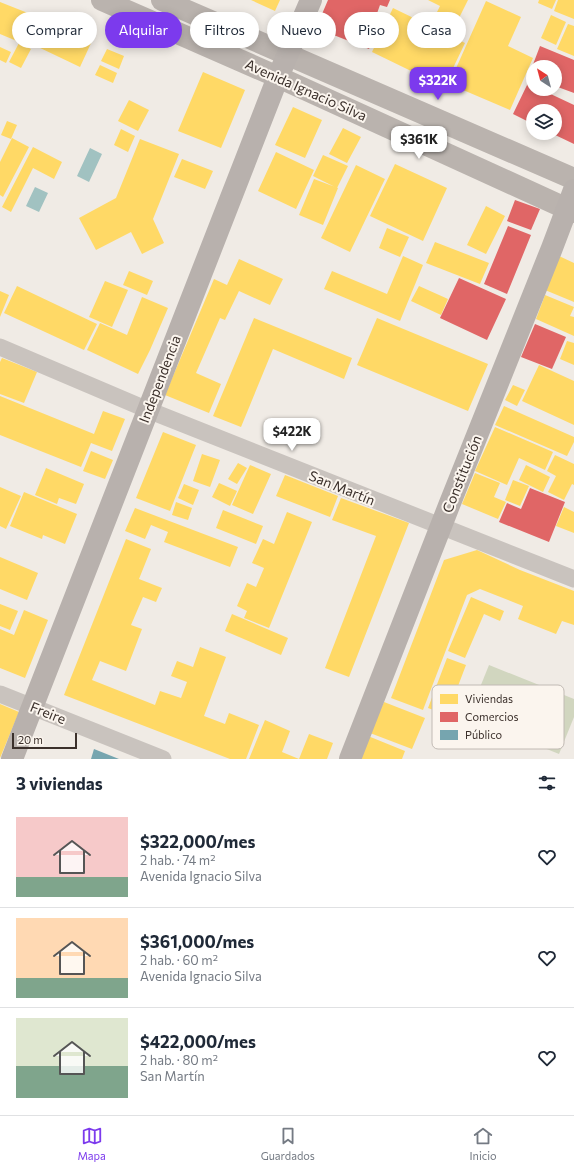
<!DOCTYPE html>
<html lang="es">
<meta charset="utf-8">
<style>
body{margin:0;font-family:Commissioner,sans-serif;background:#f2f2f3;color:#1f2937;height:100vh;display:flex;flex-direction:column;font-size:15px;white-space:nowrap}
*{box-sizing:border-box;margin:0}
p{font-size:13px;color:#747a83}
.icon{flex:none;width:22px;height:22px;fill:none;stroke:currentColor;stroke-width:2;stroke-linecap:round;stroke-linejoin:round}
.map{position:relative;height:759px;overflow:hidden}
.panel{display:flex;flex-direction:column;background:#fff;flex:1}
.panel>*{flex:none}
.top-card{position:absolute;left:12px;top:12px;width:550px;height:36px;display:flex;gap:8px}
.needle{width:26px;rotate:324deg}
.tools{position:absolute;left:526px;top:60px;display:grid;gap:8px}
.tools a{display:grid;place-items:center;width:36px;height:36px;border-radius:50%;background:#fff;box-shadow:0 2px 10px #0003;font-size:20px}
.scale{position:absolute;left:12px;bottom:10px;width:65px;box-sizing:border-box;padding-left:4px;border:2px solid #3b302b;border-top:0;font-size:11px;line-height:14px;white-space:nowrap;color:#3b302b;-webkit-text-stroke:3px #fbf5ee;paint-order:stroke}
.price{position:absolute;translate:-50% -34px;padding:0 9px;border-radius:8px;background:#fff;color:#222;font-size:13px;line-height:26px;filter:drop-shadow(0 1px 2px #0008)}
.price::after{content:'';position:absolute;left:50%;top:24px;width:12px;height:9px;margin-left:-6px;background:inherit;clip-path:polygon(0 0,100% 0,50% 100%)}
.price.active{background:#7c3aed;color:#fff}
ul{padding:0;list-style:none}
li{display:flex;align-items:center;gap:12px;height:100px;padding:0 16px}
li+li{border-top:1px solid #e0e1e3}
li span{display:grid;place-items:center;flex:none;width:112px;height:80px;border-radius:0px;color:#555}
li>.icon{margin-inline-start:auto}
span .icon{width:48px;height:48px;fill:#fffc;stroke-width:1}
li b{font-size:17px}
h2{display:flex;justify-content:space-between;align-items:center;height:48px;padding:0 16px;font-size:17px}
.chip{padding:0 14px;border-radius:18px;background:#fff;box-shadow:0 2px 10px #0003;font-size:14px;line-height:36px}
.chip.active{background:#7c3aed;color:#fff}
.menu{display:flex;justify-content:space-around;align-items:center;height:56px;border-top:1px solid #e0e1e3;background:#fff;font-size:11px;color:#747a83}
.menu a{display:grid;justify-items:center;gap:2px}
.menu .active{color:#7c3aed}
.map>svg:first-child{display:block}
.green{fill:#d1d6bf}
.water{fill:#a1c2c1}
.homes{fill:#ffd966}
.shops{fill:#e06666}
.public{fill:#76a5af}
.lines{fill:none;stroke-linecap:round;stroke-linejoin:round}
.street{stroke:#c9c3be;stroke-width:17}
.secondary{stroke:#bab3ae;stroke-width:22}
.primary{stroke:#b8b1ad;stroke-width:22}
.labels{text-anchor:middle;stroke-width:4;stroke-linejoin:round;paint-order:stroke}
.street-label{font-size:14px;fill:#3b302b;stroke:#fbf5ee}
.key{fill:#fbf5ee;stroke:#c1bab4;stroke-width:1}
.key-label{font-size:11px;fill:#3b302b}
</style>
<div class="map">
<svg width="574" height="759" viewBox="0 0 574 759">
<rect width="100%" height="100%" fill="#f0ebe5"/>
<path class="green" d="M489 665 574 699V717L559 754 468 717Z"/>
<path class="water" d="M90 148 102 154 89 182 77 176Z
M35 187 48 193 39 212 26 206Z"/>
<path class="homes" d="M251 0H280L275 11Z
M428 0H468L455 26 435 16 440 6Z
M539 0H556L552 9 538 3Z
M558 0H574V19L554 11Z
M486 1 521 17 508 46 533 58 510 110 449 84Z
M0 2 43 19 31 47 0 34Z
M393 8 465 43 444 87 372 52Z
M551 15 566 22 556 45 541 38Z
M48 20 92 41 80 67 36 46Z
M568 24 574 26V56L557 49Z
M19 43 31 49 21 68 9 62Z
M0 47 11 52 6 63 0 60Z
M107 49 124 56 119 69 101 61Z
M100 65 117 73 113 83 95 75Z
M203 72 245 90 221 148 178 131Z
M129 100 149 110 138 131 118 121Z
M293 107 322 120 305 158 275 145Z
M7 121 17 125 11 139 1 135Z
M343 128 361 137 347 163 329 154Z
M121 129 135 136 128 152 114 145Z
M12 138 29 147 3 197 0 195V162Z
M140 139 179 154 153 219 164 243 142 254 131 232 96 250 79 218 116 198Z
M33 147 62 162 54 179 33 168 11 212 2 207Z
M276 152 314 170 296 209 258 191Z
M323 155 348 166 337 188 313 176Z
M182 159 213 171 205 189 174 177Z
M395 164 447 188 423 241 370 216Z
M356 165 385 179 350 252 321 238Z
M314 179 338 188 323 225 299 215Z
M486 206 505 216 486 254 467 245Z
M387 228 409 237 400 257 379 248Z
M435 242 489 263 480 284 426 263Z
M403 256 423 265 400 321 324 289 332 271 387 294Z
M559 256 574 263V302L545 290Z
M239 259 283 279 270 305 239 291 225 320 220 318 196 373 221 384 209 413 165 395 214 279 227 285Z
M129 271 153 281 147 295 123 285Z
M105 281 128 290 112 327 89 317Z
M17 286 97 324 84 350 4 313Z
M419 286 448 299 441 315 411 301Z
M0 291 9 295 0 317Z
M545 295 574 307 570 316 574 317V336L536 319Z
M142 297 168 308 150 350 138 374 87 350 100 323 127 335Z
M254 318 352 358 344 379 273 349 241 427 213 416Z
M377 318 488 364 468 411 357 365Z
M567 341 574 343V365L560 359Z
M2 358 37 372 24 403 0 394V362Z
M539 365 574 381V425L522 401Z
M513 385 525 390 517 406 505 400Z
M0 396 94 434 103 411 125 419 112 451 91 443 81 467 0 435Z
M504 406 574 437V442L567 456 495 425Z
M495 427 553 452 545 470 519 458 507 485 475 471Z
M163 432 196 445 170 511 136 498Z
M91 451 113 460 105 479 83 471Z
M202 454 220 460 210 487 193 481Z
M555 455 574 464V485L572 484 564 500 548 492 556 476 547 471Z
M238 463 247 468 237 484 228 479Z
M250 465 271 474 253 514 232 505Z
M526 465 550 477 543 492 519 480Z
M46 468 84 484 76 504 59 498 57 504 35 495Z
M475 473 500 483 494 497 506 502 498 519 462 504Z
M285 475 338 496 330 517 276 496Z
M513 480 529 486 520 506 505 500Z
M219 483 237 491 230 506 212 497Z
M184 484 199 490 193 505 178 498Z
M0 487 21 496 6 529 0 526Z
M24 492 77 514 65 544 43 535 42 539 10 526Z
M341 498 409 523 349 677 325 668 376 536 332 520Z
M176 502 192 508 188 520 172 515Z
M564 507 574 512V533L556 526Z
M135 508 238 547 230 567 164 542 168 532 151 525 145 539 125 531Z
M223 510 263 526 256 544 216 528Z
M287 512 312 522 269 628 244 618 247 611 237 606 247 583 256 587 264 568 252 563 263 539 274 544Z
M126 539 151 549 139 579 162 588 156 602 143 597 131 625 142 629 126 671 100 661 92 680 155 705 160 691 181 698 187 682 171 676 177 661 193 667 200 647 226 657 204 716 225 724 229 713 259 725 246 759H230L64 695Z
M477 550 520 570 574 591V625L562 621 556 634 518 619 523 606 480 589 467 595 423 710 391 698 444 560Z
M0 557 38 573 27 600 0 589Z
M471 597 504 611 500 621 484 614 465 658 448 651Z
M0 604 18 611 10 630 0 626Z
M24 610 48 620 25 678 0 668V629L14 635Z
M232 614 288 638 281 655 225 631Z
M447 658 466 665 447 715 428 708Z
M384 702 425 718 412 749 370 733Z
M0 704 19 712 0 758Z
M265 720 290 731 282 752 299 759 309 734 333 743 327 759H249Z
M368 736 405 751 402 759H359Z"/>
<path class="shops" d="M328 0H390L387 7 380 5 375 19 380 21 369 49 316 28Z
M540 46 574 60V93L555 86V67H533V76L529 75Z
M528 83 533 86V89H540L574 105V144L551 133H555V111H533V124L513 114Z
M515 200 540 209 531 230 507 221Z
M508 226 531 235 507 294 484 284Z
M459 278 506 299 487 340 440 318Z
M535 324 566 337 552 369 521 357Z
M530 488 565 502 549 542 499 522 507 503 521 509Z"/>
<path class="public" d="M94 749 119 759H91Z"/>
<g class="lines">
<path class="street" d="M0 347 148 410 574 579
M0 694 163 759"/>
<path class="secondary" d="M102 0 278 77 574 212
M162 0 574 179"/>
<path class="primary" d="M12 759 278 77 311 0
M350 759 450 503 552 248 574 190"/>
</g>
<g class="labels">
<g class="street-label">
<text transform="translate(306 90) rotate(24)" y="5">Avenida Ignacio Silva</text>
<text transform="translate(160 379) rotate(-69)" y="5">Independencia</text>
<text transform="translate(462 474) rotate(-68)" y="5">Constitución</text>
<text transform="translate(342 488) rotate(22)" y="5">San Martín</text>
<text transform="translate(48 713) rotate(22)" y="5">Freire</text>
</g>
</g>
<rect x="432" y="685" width="132" height="64" rx="6" class="key"/>
<rect x="440" y="694" width="18" height="10" fill="#ffd966"/>
<rect x="440" y="712" width="18" height="10" fill="#e06666"/>
<rect x="440" y="730" width="18" height="10" fill="#76a5af"/>
<g class="key-label">
<text x="465" y="703">Viviendas</text>
<text x="465" y="721">Comercios</text>
<text x="465" y="739">Público</text>
</g>
</svg>
<div class="tools">
<a><svg class="needle" viewBox="-14 -14 28 28"><path d="M0-13l5 13h-10z" fill="#e53935"/><path d="M0 13l5-13h-10z" fill="#747a83"/></svg></a>
<a><svg class="icon" aria-label="layers" viewBox="0 0 24 24"><path d="M12 4l9 5-9 5-9-5zM3 14l9 5 9-5"/></svg></a>
</div>
<div class="scale">20 m</div>
<b class="price active" style="left:438px;top:101px">$322K</b>
<b class="price" style="left:419px;top:160px">$361K</b>
<b class="price" style="left:292px;top:452px">$422K</b>
<div class="top-card">
<a class="chip">Comprar</a>
<a class="chip active">Alquilar</a>
<a class="chip">Filtros</a>
<a class="chip">Nuevo</a>
<a class="chip">Piso</a>
<a class="chip">Casa</a>
</div>
</div>
<section class="panel">
<h2>3 viviendas<svg class="icon" aria-label="filters" viewBox="0 0 24 24"><path d="M4 7h16M4 17h16"/><circle cx="9" cy="7" r="2"/><circle cx="15" cy="17" r="2"/></svg></h2>
<ul>
<li><span style="background:linear-gradient(#f6c9c9 75%,#7fa58c 0)"><svg class="icon" aria-label="home" viewBox="0 0 24 24"><path d="M3 11l9-7 9 7M6 9v11h12V9"/></svg></span><div><b>$322,000/mes</b><p>2 hab. · 74 m²</p><p>Avenida Ignacio Silva</p></div><svg class="icon" aria-label="heart" viewBox="0 0 24 24"><path d="M12 20l-8-8c-3-5 5-10 8-4 3-6 11-1 8 4z"/></svg></li>
<li><span style="background:linear-gradient(#ffd9b3 75%,#7fa58c 0)"><svg class="icon" aria-label="home" viewBox="0 0 24 24"><path d="M3 11l9-7 9 7M6 9v11h12V9"/></svg></span><div><b>$361,000/mes</b><p>2 hab. · 60 m²</p><p>Avenida Ignacio Silva</p></div><svg class="icon" aria-label="heart" viewBox="0 0 24 24"><path d="M12 20l-8-8c-3-5 5-10 8-4 3-6 11-1 8 4z"/></svg></li>
<li><span style="background:linear-gradient(#dfe7d0 60%,#7fa58c 0)"><svg class="icon" aria-label="home" viewBox="0 0 24 24"><path d="M3 11l9-7 9 7M6 9v11h12V9"/></svg></span><div><b>$422,000/mes</b><p>2 hab. · 80 m²</p><p>San Martín</p></div><svg class="icon" aria-label="heart" viewBox="0 0 24 24"><path d="M12 20l-8-8c-3-5 5-10 8-4 3-6 11-1 8 4z"/></svg></li>
</ul>
</section>
<nav class="menu">
<a class="active"><svg class="icon" aria-label="map" viewBox="0 0 24 24"><path d="M3 6l6-2 6 2 6-2v14l-6 2-6-2-6 2zM9 4v14M15 6v14"/></svg>Mapa</a>
<a><svg class="icon" aria-label="saved" viewBox="0 0 24 24"><path d="M7 4h10v16l-5-4-5 4z"/></svg>Guardados</a>
<a><svg class="icon" aria-label="home" viewBox="0 0 24 24"><path d="M3 11l9-7 9 7M6 9v11h12V9"/></svg>Inicio</a>
</nav>
